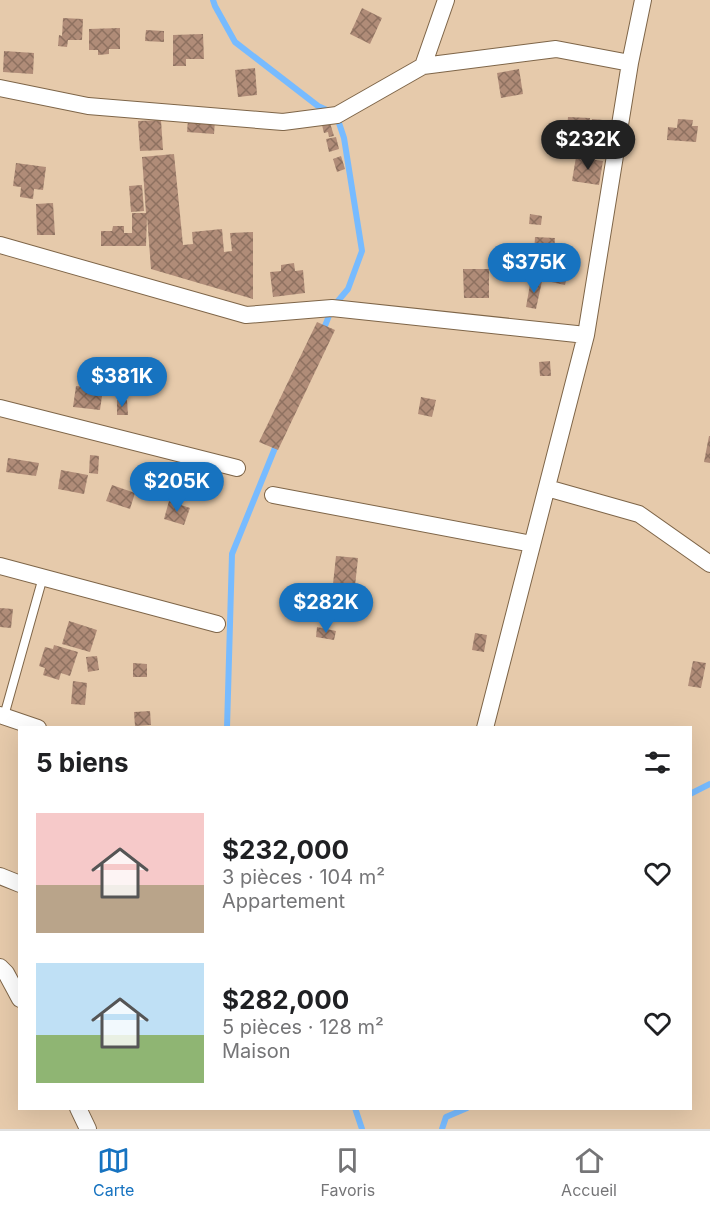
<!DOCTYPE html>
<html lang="fr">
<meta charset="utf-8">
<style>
body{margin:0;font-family:Inter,sans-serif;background:#f2f2f2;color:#202124;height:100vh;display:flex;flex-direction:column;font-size:22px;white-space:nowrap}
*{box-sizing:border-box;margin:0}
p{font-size:20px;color:#757577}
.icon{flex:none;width:33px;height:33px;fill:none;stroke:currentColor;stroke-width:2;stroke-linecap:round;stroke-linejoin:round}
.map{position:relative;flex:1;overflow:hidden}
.panel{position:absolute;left:18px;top:726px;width:674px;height:384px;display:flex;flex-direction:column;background:#fff;border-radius:0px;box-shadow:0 6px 24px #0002}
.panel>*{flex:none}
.price{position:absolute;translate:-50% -51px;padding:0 14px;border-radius:21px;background:#1773c0;color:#fff;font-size:20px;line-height:39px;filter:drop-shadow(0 2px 3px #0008)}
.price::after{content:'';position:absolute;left:50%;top:36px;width:18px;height:14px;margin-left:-9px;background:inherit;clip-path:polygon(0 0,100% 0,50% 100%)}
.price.active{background:#222;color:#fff}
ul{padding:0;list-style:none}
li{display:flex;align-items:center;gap:18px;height:150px;padding:0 18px}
li span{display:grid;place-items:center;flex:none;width:168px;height:120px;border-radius:0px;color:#555}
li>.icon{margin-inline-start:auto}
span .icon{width:72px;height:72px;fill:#fffc;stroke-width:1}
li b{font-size:26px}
h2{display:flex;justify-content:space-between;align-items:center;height:72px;padding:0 18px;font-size:26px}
.dock{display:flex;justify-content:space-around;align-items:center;height:84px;border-top:2px solid #e0e0e0;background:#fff;font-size:16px;color:#757577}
.dock a{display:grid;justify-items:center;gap:3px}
.dock .active{color:#1773c0}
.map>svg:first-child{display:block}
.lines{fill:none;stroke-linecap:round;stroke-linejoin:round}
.stream{stroke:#7bf;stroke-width:6}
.building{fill:url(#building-cross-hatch)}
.service-casing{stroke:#7e6548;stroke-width:10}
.minor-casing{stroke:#7e6548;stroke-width:18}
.service{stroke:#fff;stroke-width:8}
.minor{stroke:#fff;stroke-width:16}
</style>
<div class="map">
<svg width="710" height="1129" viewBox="0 0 710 1129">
<defs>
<pattern id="building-cross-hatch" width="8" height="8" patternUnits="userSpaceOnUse" patternTransform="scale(1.5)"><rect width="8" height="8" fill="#b08c78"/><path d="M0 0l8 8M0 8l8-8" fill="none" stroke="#8e7160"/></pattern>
</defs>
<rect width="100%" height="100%" fill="#e6caab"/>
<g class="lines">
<path class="stream" d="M213 0 215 6 235 42 318 106 329 111
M323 331 332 308 348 289 362 251 344 138 337 117
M227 728 232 554 277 443
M690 794 710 784
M355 1108 362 1129
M442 1129 446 1117 467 1108"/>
</g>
<path class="building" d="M362 8 382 18 370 44 350 34Z
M63 18 83 19 82 40H68L67 47 58 46 59 35 62 36Z
M120 28V49H109V54L98 55V50H89V29Z
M146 30 164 31V42L145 41Z
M203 34 204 59H186V66H173V35Z
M4 51 34 53 33 74 3 72Z
M255 68 257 95 238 97 235 70Z
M519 69 523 94 501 98 497 73Z
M568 117 590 118 589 130 567 128Z
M592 119 614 121 612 141 590 138Z
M678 119 693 120 692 126H698L696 142 667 140 668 127 677 128Z
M161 120 163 150 140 151 138 121Z
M188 120 215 121 214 134 187 132Z
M330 123 334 136 329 137 328 132 324 133 322 125Z
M336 137 339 149 329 152 326 139Z
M174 154 183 245 193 244 192 232 222 229 224 252 232 251 230 233 253 232V299L151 269 147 216 146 246H101V231H112L113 226H124V233H132V213H146L142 157Z
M341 156 345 169 337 172 333 159Z
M576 157 603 161 599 185 572 181Z
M16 163 46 167 43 190 34 189 33 199 20 197 21 187 13 186Z
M142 185 144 211 131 212 129 186Z
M53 203 55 235H37L36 204Z
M530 214 542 216 541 225 529 224Z
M535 237 555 238 554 254 534 253Z
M538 256 570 263 565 285 533 278Z
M294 263 295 271 303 270 305 293 273 297 270 272 281 271V265Z
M463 269H489V298H464Z
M531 279 542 281 536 309 526 307Z
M317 322 335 330 278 450 259 442Z
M550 361 551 376H540L539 362Z
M76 386 103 389 100 410 73 407Z
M421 397 436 400 432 417 418 414Z
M117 400H127L128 415H117Z
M709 436H710V463L704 462Z
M90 455 99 456 98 474 89 473Z
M8 458 39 463 36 476 6 472Z
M61 470 88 475 84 494 58 489Z
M112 485 135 493 130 509 106 501Z
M169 501 190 508 184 525 164 519Z
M336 556 358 558 355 586 333 584Z
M0 608 13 609 11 628 0 627Z
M69 621 97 630 90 652 62 644Z
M317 627 336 631 334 640 316 637Z
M475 633 487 635 484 652 472 650Z
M54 645 78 652 70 676 61 673 59 680 43 675 45 668 39 666 45 647 53 649Z
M97 656 99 670 88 672 86 657Z
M693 661 706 663 701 688 688 686Z
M133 663 147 664V677H133Z
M73 681 87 683 85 705 71 704Z
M150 711 151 725 135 726 134 712Z"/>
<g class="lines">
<g class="service-casing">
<path id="service" d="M4 716 43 577"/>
</g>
<g class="minor-casing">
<path id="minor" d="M423 66 556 49 630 63
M0 88 88 106 283 122 337 115 423 66 446 0
M0 245 246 315 332 308 586 335
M0 408 237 468
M547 488 639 514 710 564
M273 495 532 544
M0 566 217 624
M0 715 38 728
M485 728 586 335 630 63 643 0
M0 876 20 884
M0 967 6 973 20 999
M78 1108 88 1129"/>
</g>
<use href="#service" class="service"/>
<use href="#minor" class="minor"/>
</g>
</svg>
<b class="price active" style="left:588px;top:171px">$232K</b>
<b class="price" style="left:534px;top:294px">$375K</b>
<b class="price" style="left:122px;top:408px">$381K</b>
<b class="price" style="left:177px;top:513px">$205K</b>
<b class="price" style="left:326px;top:634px">$282K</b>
<section class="panel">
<h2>5 biens<svg class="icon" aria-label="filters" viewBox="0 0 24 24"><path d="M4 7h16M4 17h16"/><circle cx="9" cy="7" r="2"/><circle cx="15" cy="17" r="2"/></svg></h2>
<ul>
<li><span style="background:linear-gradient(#f6c9c9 60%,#b9a48a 0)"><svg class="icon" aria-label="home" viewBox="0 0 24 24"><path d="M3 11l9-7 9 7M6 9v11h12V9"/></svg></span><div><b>$232,000</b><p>3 pièces · 104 m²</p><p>Appartement</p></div><svg class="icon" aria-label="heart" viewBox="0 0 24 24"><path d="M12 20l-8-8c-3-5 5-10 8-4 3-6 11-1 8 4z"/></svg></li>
<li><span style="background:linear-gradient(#bfe0f5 60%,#8fb573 0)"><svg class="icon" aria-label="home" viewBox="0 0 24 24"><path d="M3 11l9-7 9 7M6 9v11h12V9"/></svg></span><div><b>$282,000</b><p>5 pièces · 128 m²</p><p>Maison</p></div><svg class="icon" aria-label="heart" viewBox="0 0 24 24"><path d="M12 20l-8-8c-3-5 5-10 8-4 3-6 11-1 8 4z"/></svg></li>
</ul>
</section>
</div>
<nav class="dock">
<a class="active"><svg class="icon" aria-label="map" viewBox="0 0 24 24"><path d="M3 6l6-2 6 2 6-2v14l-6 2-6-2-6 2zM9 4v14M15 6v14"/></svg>Carte</a>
<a><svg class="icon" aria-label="saved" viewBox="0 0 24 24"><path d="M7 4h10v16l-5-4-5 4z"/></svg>Favoris</a>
<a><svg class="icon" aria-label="home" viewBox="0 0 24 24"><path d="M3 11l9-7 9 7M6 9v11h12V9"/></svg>Accueil</a>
</nav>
